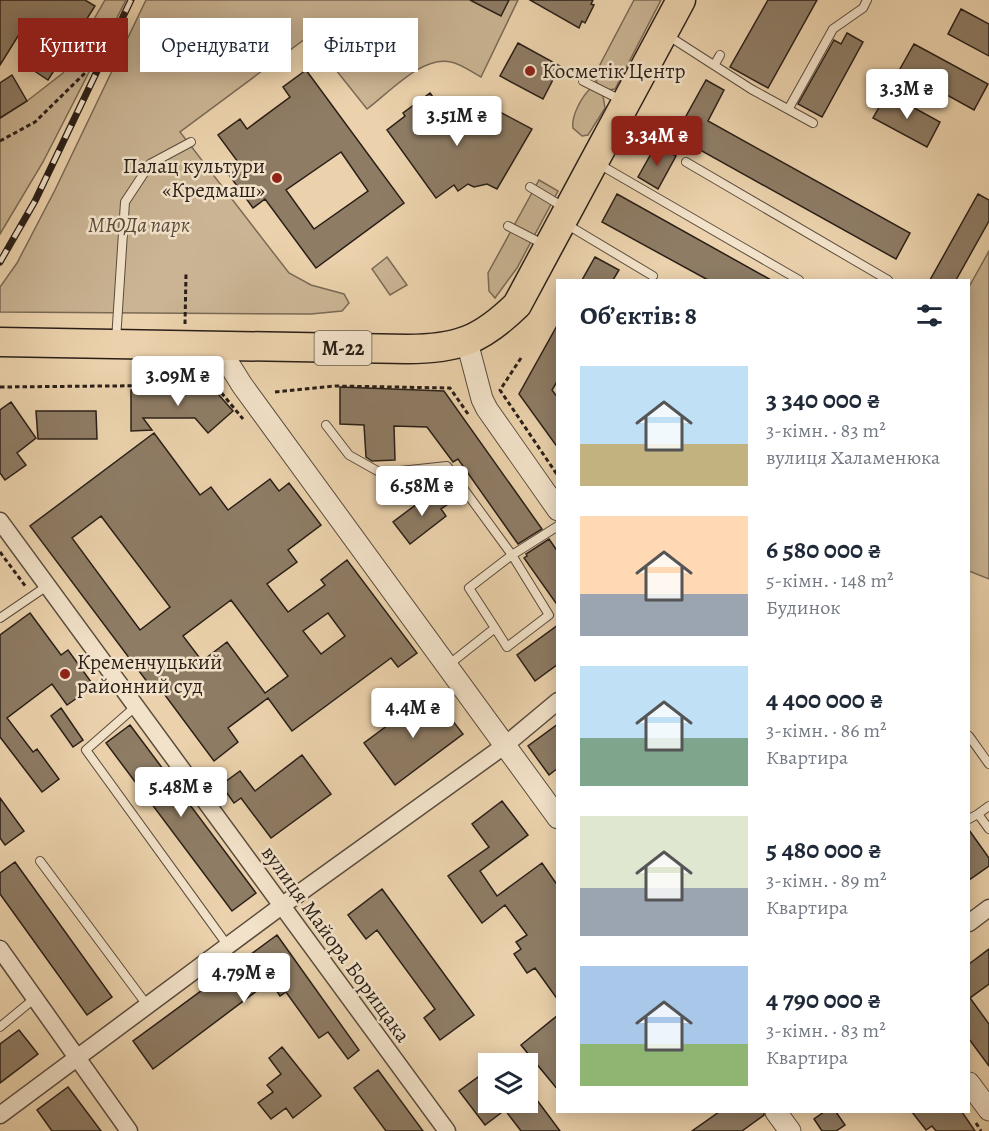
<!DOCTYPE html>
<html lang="uk">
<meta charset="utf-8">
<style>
body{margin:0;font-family:Alegreya,serif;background:#f2f2f3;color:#1f2937;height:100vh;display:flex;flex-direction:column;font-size:22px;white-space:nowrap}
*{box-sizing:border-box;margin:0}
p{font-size:20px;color:#747a83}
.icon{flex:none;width:33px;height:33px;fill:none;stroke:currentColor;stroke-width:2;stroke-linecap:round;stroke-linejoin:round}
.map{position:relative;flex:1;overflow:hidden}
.panel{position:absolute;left:556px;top:279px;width:414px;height:834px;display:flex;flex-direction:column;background:#fff;border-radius:0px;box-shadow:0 3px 15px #0003}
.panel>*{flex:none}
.guide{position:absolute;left:18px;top:18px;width:448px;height:54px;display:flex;gap:12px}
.buttons{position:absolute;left:478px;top:1053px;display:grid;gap:12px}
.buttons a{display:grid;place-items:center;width:60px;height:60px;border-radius:0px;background:#fff;box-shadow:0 3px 15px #0003;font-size:30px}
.price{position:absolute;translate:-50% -51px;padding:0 14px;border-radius:6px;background:#fff;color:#222;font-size:20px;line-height:39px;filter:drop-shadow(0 2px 3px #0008)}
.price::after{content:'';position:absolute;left:50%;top:36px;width:18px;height:14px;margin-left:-9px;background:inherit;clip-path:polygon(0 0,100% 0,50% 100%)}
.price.on{background:#8f2418;color:#fff}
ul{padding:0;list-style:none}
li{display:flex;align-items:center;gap:18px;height:150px;padding:0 24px}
li span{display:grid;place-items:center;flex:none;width:168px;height:120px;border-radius:0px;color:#555}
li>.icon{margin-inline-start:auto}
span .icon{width:72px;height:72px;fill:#fffc;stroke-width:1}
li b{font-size:26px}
h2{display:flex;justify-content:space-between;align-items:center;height:72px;padding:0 24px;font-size:26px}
.tag{padding:0 21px;border-radius:0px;background:#fff;box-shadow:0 3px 15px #0003;font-size:21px;line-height:54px}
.tag.on{background:#8f2418;color:#fff}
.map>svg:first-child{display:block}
.green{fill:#cab493;stroke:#7a6a56;stroke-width:1.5}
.building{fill:#8e7c65;stroke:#2a1f18;stroke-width:1.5;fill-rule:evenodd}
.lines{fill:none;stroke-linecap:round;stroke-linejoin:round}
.service-casing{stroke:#5a4c3d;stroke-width:10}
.minor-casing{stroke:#5a4c3d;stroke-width:19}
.tertiary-casing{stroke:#5a4c3d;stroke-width:23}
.trunk-casing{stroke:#2a1f18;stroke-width:31}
.path{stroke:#2a1f18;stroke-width:3;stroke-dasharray:4.5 3;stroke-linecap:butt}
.service{stroke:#f2e2c9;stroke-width:8}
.minor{stroke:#f2e2c9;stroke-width:16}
.tertiary{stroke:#f2e2c9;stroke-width:21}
.trunk{stroke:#ebd2ac;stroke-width:28}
.rail-casing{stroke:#2a1f18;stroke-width:7}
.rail{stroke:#f2e2c9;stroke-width:4.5;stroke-dasharray:14;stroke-linecap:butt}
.poi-dot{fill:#8f2418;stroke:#f2e2c9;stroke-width:2}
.labels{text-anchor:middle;stroke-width:5;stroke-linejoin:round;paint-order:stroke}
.shield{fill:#f2e2c9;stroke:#665a4d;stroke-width:1.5}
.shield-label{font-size:20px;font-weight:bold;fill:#2a1f18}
.poi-label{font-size:21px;fill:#2a1f18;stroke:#f2e2c9;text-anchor:start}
.park-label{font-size:21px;font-style:italic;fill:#5a4c3d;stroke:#f2e2c9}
.street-label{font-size:21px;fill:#2a1f18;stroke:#f2e2c9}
</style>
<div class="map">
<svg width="989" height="1131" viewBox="0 0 989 1131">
<rect width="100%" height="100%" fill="#ebd2ac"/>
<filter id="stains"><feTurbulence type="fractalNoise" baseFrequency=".00333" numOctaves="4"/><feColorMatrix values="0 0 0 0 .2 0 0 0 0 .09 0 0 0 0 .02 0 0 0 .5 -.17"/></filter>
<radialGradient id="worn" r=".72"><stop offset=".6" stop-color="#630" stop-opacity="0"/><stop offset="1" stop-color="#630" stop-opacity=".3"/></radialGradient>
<path class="green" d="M105 0H126L43 162 0 234V118L27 101 63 73Z
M146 0H518L481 77C472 72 461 64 451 62 422 55 389 93 367 109L309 36 180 132 289 273 311 285 344 294 349 303 342 311 311 314 0 312V287L17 263 55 190Z
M634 0H661L615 89 607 90 598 85 594 76Z
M591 88 603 96 605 108 588 135 582 136 573 128C571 116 582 96 591 88Z
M539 180 558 191 517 268 495 298 489 291 488 273Z
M989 251V579L969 571V287Z
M387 257 407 285 390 295 372 269Z"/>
<path class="building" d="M0 0H85L95 6 48 80 33 70 49 44 23 28 0 65Z
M470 0H509L501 16Z
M530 0H593L591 4 594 5 585 23 582 21 579 28Z
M768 0H817L768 88 730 67Z
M961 9 989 24V56L948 34Z
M847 33 863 42 822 117 798 104 834 40 841 44Z
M518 43 560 66 543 99 500 76Z
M914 44 988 84 974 110 900 69Z
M306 70 404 203 316 268 265 199 253 208 229 175 241 166 218 135 240 119 247 129 290 97 283 87ZM341 152 368 191 314 229 286 190Z
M12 75 27 101 0 118V83Z
M706 80 724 90 708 121 910 233 896 259 675 136Z
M430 93 456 129 474 124 494 126 500 112 532 129 497 189 487 184 474 187 468 184 458 191 454 185 436 198 387 130 405 116 403 113Z
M887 93 940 122 927 147 873 118Z
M656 145 676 156 658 189 638 177Z
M617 194 771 280H708L602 222Z
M978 194 989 200V221L956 280H930Z
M595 257 619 270 613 280H582Z
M558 324V380L552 390 558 398V448L519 394Z
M210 385 233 411 208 433 195 418H143L152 430 131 431V390L205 389Z
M340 387 444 391 542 529 518 544 458 459 453 462 427 427 394 426 395 460 372 461 366 457 364 425 340 424Z
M11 402 36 438 17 453 26 465 5 480 0 473V410Z
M36 411H96L97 439H38Z
M154 433 200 495 211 487 228 510 270 479 279 491 289 483 321 525 288 550 297 562 267 584 288 612 325 585 321 580 347 560 417 653 398 667 391 658 292 731 268 698 228 728 238 742 214 761 159 687 154 691 30 526ZM101 516 170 607 140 630 72 538ZM231 600 288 676 265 693 227 642 202 661 183 636ZM328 613 345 636 321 654 303 631Z
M442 490 451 502 441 509 446 516 410 544 393 522 430 494 432 497Z
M549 539 558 552V606L524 558 527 556 526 554Z
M30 613 61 655 68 650 94 686 67 705 52 684 7 718 33 752 37 749 59 779 42 792 0 737V635Z
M558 625V664L535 681 517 655Z
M431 693 463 734 395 785 364 743Z
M61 708 83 740 73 747 51 716Z
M558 724V768L549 775 528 746Z
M130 725 256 893 232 911 106 743Z
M302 755 331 794 271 838 241 798 234 803 221 785 240 771 255 791Z
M0 798 24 831 5 845 0 838Z
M502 801 528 835 480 871 497 896 542 863 558 886V1000L535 968 527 973 514 954 521 949 516 942 527 935 505 905 482 923 448 876 489 847 472 824Z
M969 830 989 858V866L969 880Z
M15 862 112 997 87 1015 0 894V873Z
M382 889 474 1015 440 1040 424 1018 435 1009 377 930 366 939 348 915Z
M277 935 359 1050 348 1059 328 1032 319 1038 286 992 280 996 270 981 153 1069 133 1041Z
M989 949V984L970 998 989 1024V1066L969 1039V964Z
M558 1015V1090L521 1045Z
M19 1030 38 1054 0 1083V1044Z
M282 1047 321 1096 293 1118 286 1108 271 1119 258 1103 273 1092 267 1085 281 1074 269 1058Z
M489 1069V1102H528V1088L560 1131H521L505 1110 485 1125 459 1091Z
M378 1070 423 1131H386L354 1088Z
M68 1087 101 1131H52L37 1110Z
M719 1112H764V1115L742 1131H692Z
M824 1112H836L845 1125 836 1131H822L814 1119Z
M912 1112H962L975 1131H936L932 1126 926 1130Z"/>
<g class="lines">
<g class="service-casing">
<path id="service" d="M667 35 751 89 813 123
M715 64 720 55
M583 81 623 101
M789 108 833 29 863 8 867 0
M686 162 888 280
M597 163 799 280
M530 187 565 208
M566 224 653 276
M508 226 545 245
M116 340 125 202 150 164 191 142
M326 425 349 455 381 473 447 466 512 555 558 526
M0 618 47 586
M447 666 495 628 507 647 549 615 512 555 469 588 495 628
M135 707 86 750 228 946
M969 736 989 764
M978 814 989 806
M969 819 978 814 989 829
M40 861 147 1005
M0 1027 35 998"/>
</g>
<g class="minor-casing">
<path id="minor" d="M0 521 447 1131
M969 923 989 908
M0 949 129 1131
M0 1115 280 907 504 746 558 701"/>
</g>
<g class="tertiary-casing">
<path id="tertiary" d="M467 342 482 399 487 409 558 510
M217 345 242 385 558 818
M969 1083 989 1110
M776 1112 790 1131"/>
</g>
<g class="trunk-casing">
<path id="trunk" d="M0 342 407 349C458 349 481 340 517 305L681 0"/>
</g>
<path class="path" d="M0 141 35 122 86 72
M185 324 186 274
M521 358 500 390 558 476
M0 387 215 385 243 419
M275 392 335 386 450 388 468 414
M0 552 26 587
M976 1123 981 1131"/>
<use href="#service" class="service"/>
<use href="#minor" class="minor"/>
<use href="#tertiary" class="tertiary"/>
<use href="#trunk" class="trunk"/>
<g class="rail-casing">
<path id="rail" d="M0 262 35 201 131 0"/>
</g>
<use href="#rail" class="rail"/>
</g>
<g class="poi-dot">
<circle cx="530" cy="71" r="6"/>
<circle cx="277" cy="178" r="6"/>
<circle cx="65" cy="674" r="6"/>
</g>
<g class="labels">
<rect class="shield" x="314.5" y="331" width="57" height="34" rx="4.5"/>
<g class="shield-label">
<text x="343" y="355">М-22</text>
</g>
<g class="poi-label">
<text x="542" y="78">Косметік Центр</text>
<text x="265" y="173" text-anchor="end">Палац культури<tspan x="265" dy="24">«Кредмаш»</tspan></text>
<text x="77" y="669">Кременчуцький<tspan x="77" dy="24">районний суд</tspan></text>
</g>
<g class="park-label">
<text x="139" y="232">МЮДа парк</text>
</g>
<g class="street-label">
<text transform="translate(336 944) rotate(54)" y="7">вулиця Майора Борищака</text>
</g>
</g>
<rect width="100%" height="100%" filter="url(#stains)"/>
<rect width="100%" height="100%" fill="url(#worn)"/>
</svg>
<div class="buttons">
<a><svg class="icon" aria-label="layers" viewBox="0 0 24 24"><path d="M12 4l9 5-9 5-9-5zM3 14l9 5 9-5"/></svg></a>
</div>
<b class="price" style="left:907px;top:120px">3.3M ₴</b>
<b class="price" style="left:457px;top:147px">3.51M ₴</b>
<b class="price on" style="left:657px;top:167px">3.34M ₴</b>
<b class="price" style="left:178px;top:407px">3.09M ₴</b>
<b class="price" style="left:422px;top:517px">6.58M ₴</b>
<b class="price" style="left:413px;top:739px">4.4M ₴</b>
<b class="price" style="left:181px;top:818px">5.48M ₴</b>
<b class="price" style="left:244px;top:1004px">4.79M ₴</b>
<div class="guide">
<a class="tag on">Купити</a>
<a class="tag">Орендувати</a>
<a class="tag">Фільтри</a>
</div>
<section class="panel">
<h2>Об’єктів: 8<svg class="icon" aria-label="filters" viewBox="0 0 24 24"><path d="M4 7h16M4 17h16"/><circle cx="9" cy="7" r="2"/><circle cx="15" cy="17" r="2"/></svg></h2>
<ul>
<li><span style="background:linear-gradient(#bfe0f5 65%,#c2b280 0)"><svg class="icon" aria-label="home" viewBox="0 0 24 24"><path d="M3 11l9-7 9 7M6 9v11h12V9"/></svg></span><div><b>3 340 000 ₴</b><p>3-кімн. · 83 m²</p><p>вулиця Халаменюка</p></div></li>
<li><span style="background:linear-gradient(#ffd9b3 65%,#9aa5b1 0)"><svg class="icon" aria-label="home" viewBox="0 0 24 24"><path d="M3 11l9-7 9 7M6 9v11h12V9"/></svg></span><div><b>6 580 000 ₴</b><p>5-кімн. · 148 m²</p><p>Будинок</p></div></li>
<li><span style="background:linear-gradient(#bfe0f5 60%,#7fa58c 0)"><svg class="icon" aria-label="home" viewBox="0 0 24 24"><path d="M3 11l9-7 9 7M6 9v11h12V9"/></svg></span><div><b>4 400 000 ₴</b><p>3-кімн. · 86 m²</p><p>Квартира</p></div></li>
<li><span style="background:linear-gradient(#dfe7d0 60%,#9aa5b1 0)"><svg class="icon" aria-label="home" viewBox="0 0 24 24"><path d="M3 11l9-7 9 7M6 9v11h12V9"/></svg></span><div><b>5 480 000 ₴</b><p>3-кімн. · 89 m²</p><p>Квартира</p></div></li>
<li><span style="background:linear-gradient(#a9c7e8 65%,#8fb573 0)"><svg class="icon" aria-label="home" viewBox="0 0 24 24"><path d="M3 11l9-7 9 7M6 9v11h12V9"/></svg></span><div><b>4 790 000 ₴</b><p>3-кімн. · 83 m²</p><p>Квартира</p></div></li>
</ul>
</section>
</div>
